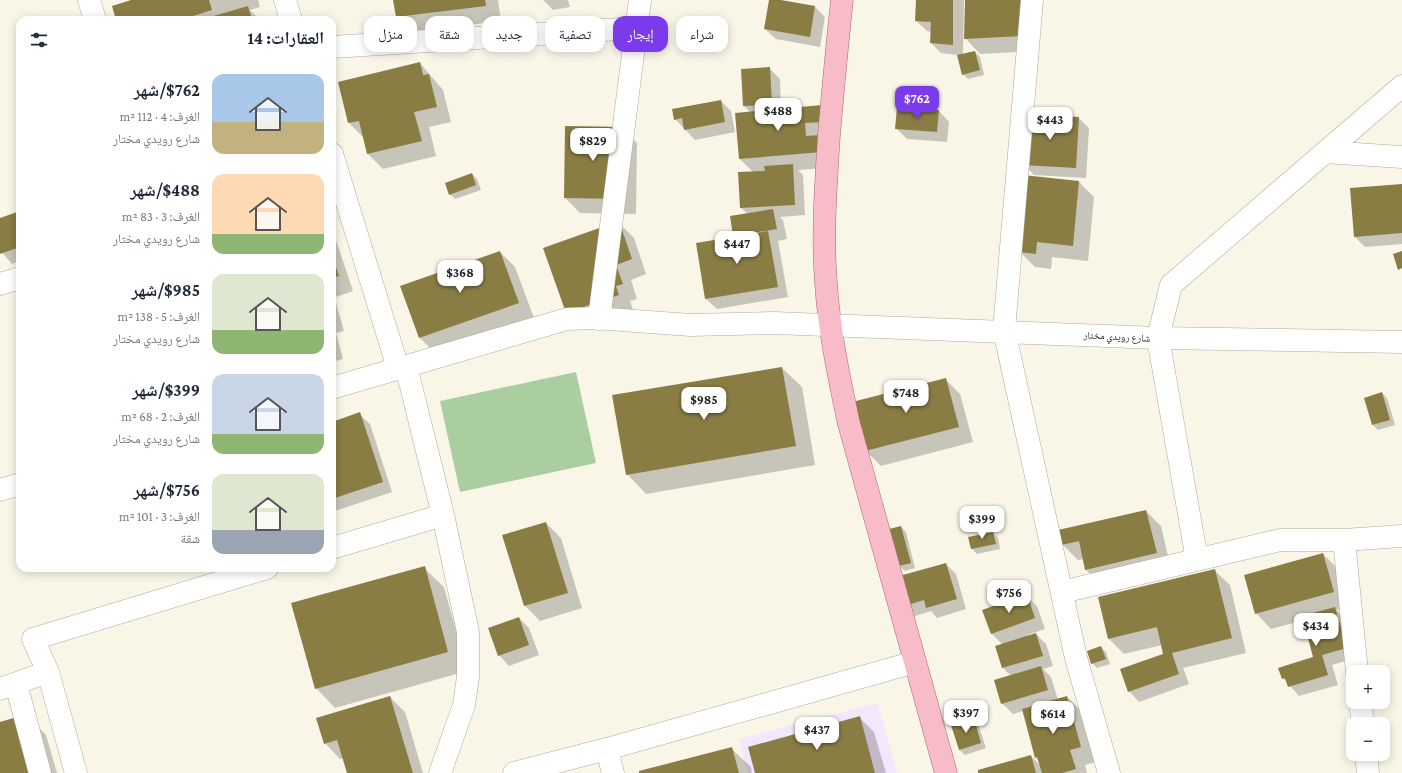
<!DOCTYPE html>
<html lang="ar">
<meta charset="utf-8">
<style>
body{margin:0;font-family:"Crimson Pro","Noto Naskh Arabic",serif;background:#f6f6f7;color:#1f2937;direction:rtl;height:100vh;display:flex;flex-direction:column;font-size:15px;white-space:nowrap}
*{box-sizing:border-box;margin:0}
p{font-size:13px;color:#747a83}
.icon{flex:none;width:22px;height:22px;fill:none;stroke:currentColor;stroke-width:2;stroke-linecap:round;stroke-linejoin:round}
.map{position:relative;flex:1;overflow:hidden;direction:ltr}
.side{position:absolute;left:16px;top:16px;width:320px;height:556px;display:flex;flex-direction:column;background:#fff;border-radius:12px;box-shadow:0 2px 10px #0003;direction:rtl}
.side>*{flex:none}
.banner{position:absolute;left:348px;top:16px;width:380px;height:36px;direction:rtl;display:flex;gap:8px}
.fabs{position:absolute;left:1346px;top:665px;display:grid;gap:8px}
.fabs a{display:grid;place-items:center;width:44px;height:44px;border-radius:8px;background:#fff;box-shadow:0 2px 10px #0003;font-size:20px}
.price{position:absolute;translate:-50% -34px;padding:0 9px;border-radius:8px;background:#fff;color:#222;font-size:13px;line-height:26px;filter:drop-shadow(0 1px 2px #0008)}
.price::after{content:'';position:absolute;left:50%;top:24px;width:12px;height:9px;margin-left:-6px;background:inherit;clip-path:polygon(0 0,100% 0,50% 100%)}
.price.selected{background:#7c3aed;color:#fff}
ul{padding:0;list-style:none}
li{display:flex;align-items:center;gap:12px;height:100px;padding:0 12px}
li span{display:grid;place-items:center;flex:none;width:112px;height:80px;border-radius:12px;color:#555}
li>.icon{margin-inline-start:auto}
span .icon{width:48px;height:48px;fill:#fffc;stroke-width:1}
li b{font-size:17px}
h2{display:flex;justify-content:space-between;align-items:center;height:48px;padding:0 12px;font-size:17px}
.pill{padding:0 14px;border-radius:12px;background:#fff;box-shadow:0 2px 10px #0003;font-size:14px;line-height:36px}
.pill.selected{background:#7c3aed;color:#fff}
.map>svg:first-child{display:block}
.education{fill:#f2e7fc}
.green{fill:#aace9f}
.shadow{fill:#0003}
.building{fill:#8a7d44}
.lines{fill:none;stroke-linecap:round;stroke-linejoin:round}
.minor-casing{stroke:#adaa9c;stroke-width:23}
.major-casing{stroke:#a86871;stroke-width:23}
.minor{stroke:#fff;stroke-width:22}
.major{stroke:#f7bcc7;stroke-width:22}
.labels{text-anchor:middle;stroke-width:4;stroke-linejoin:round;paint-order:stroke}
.street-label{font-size:10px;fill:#1e1d18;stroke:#fff}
</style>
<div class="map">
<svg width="1402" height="773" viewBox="0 0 1402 773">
<rect width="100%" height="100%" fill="#f9f6e8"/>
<path class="education" d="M878 703 897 773H748L739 739Z"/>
<path class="green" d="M576 372 596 463 460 492 440 401Z"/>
<path class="shadow" d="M134 0H258L260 7 250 10 260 20H118Z
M394 0H498L501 21 412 32 397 17Z
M543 0H568L570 7 553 10Z
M770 0 815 7 825 17 820 47 776 39 765 29Z
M917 0H964L963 55 975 52 980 57 984 75 968 79 963 74 958 55 941 53 931 43 932 32 927 31 916 21Z
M966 0H1036L1037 51 980 54 965 38Z
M420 63 443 90 451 122 429 127 436 156 383 169 368 154 364 138 349 123 339 83Z
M770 69 780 79 781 110 821 106 837 167 798 170 803 175 805 215 780 217 783 220 787 239 778 241 788 297 717 309 706 299 697 244 736 238 734 236 748 214 741 208 753 172 740 159 751 113 744 106Z
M721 101 731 111 735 132 695 140 675 119Z
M939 111 949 122 947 142 907 139 896 128Z
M1079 118 1089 128 1086 178 1034 175 1023 164Z
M621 128 637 143 636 214 580 213 565 198Z
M472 174 477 179 481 190 455 199 450 194Z
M1079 182 1094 197 1088 261 1052 257 1051 269 1035 267 1020 252Z
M1402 185V244L1365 247 1355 237 1351 189Z
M20 212V261L12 264 0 250V219Z
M619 223 634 238 646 274 631 280 637 299 630 301 633 310 567 313Z
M332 228 353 291 333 298 335 300 344 331 336 333 343 359 332 362Z
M500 252 515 267 534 318 435 353 420 338 402 287Z
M782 368 802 387 815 465 646 494 627 474Z
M945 379 960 394 973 442 881 466 866 451Z
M1382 393 1387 398 1395 425 1378 430 1373 425Z
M359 414 370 424 392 492 332 512V423Z
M1146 511 1161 526 1171 569 1102 585 1086 570 1084 559 1078 560 1063 545Z
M546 523 561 538 582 608 540 621 525 606Z
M901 527 906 532 915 568 905 571 900 566Z
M993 533 998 538 1000 549 977 554 972 549Z
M1323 554 1338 569 1348 607 1337 610 1345 618 1356 658 1332 665 1338 685 1299 696 1283 678 1315 658 1304 620 1271 629 1256 613Z
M946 564 956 574 966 609 937 618 931 611 912 617 901 606Z
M424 568 444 587 467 671 335 708 316 688Z
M1214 570 1230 585 1246 653 1183 668 1189 684 1139 702 1129 691 1166 656 1162 645 1124 654 1109 639 1099 598Z
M1026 595 1037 606 1045 629 1027 635 1028 637 1036 634 1046 644 1053 666 1043 669 1051 677 1058 700 1067 697 1082 712 1096 762 1085 765 1087 773H979L1031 756 1041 766 1036 757 1023 711 1013 714 1002 703 1011 676 1003 668 997 646 1002 644 992 634Z
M519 618 529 628 539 655 509 666 499 655Z
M1101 647 1106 652 1110 664 1097 668 1092 663Z
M390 697 405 712 423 773H348L343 758 340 759 325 743Z
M27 715 46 735 57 773H0V723Z
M859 717 874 732 886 773H756Z
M973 719 978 724 986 748 965 755 960 750 952 726Z
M731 748 751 767 752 773H640Z"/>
<path class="building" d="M131 0H209L212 10 180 20H178L177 16 166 20H116L112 6Z
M393 0H485L486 6 396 17Z
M769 0H781L815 6 810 37 764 29Z
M916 0H953V45L930 43 931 22 915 21Z
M965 0H1022V36L964 39Z
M248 6 252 20H200Z
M975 51 980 70 962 75 957 55Z
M420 62 423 75 429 74 437 107 414 112 422 141 367 154 359 121 348 123 338 82Z
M770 67 772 105 743 106 741 69Z
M721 100 725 122 684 130 682 118 674 120 672 109Z
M822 105 823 122 805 123 806 136 821 135 822 152 739 159 735 113Z
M897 107 939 110 937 132 895 129Z
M1025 114 1079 117 1076 168 1022 165Z
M565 126 622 127 621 199 564 198Z
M793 164 795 205 740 208 738 172 765 171 764 166Z
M472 173 476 185 449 195 445 183Z
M1023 175 1079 181 1073 246 1037 242 1036 254 1019 252Z
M1402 184V233L1354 237 1350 188Z
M773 209 777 229 733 236 730 216Z
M20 211V247L0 254V218Z
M619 221 632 259 616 265 623 284 616 286 619 295 566 313 543 248Z
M768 231 778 287 705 299 696 243Z
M500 251 519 303 419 338 400 286Z
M1402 251V268L1398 270 1393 254Z
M332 256 339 276 332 278Z
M782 367 796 446 626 475 612 395Z
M946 378 959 427 865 451 852 402Z
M1382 392 1390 420 1372 425 1364 398Z
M360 412 383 482 332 499V422Z
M1146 510 1157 553 1085 570 1079 541 1062 545 1058 530Z
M546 522 568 593 524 606 502 535Z
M901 526 911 563 899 566 889 529Z
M993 532 996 544 971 549 968 537Z
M1323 553 1334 592 1255 614 1244 575Z
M946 563 957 599 926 608 924 600 901 607 892 578Z
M425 566 448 652 315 689 291 603Z
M1215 569 1232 638 1172 653 1179 674 1128 692 1120 669 1163 654 1157 627 1108 639 1098 597Z
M1027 594 1035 618 991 634 982 610Z
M1335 607 1347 648 1322 655 1328 675 1288 687 1285 678 1282 679 1278 668 1313 657 1302 616Z
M519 617 529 645 498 656 488 628Z
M1036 633 1043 656 1002 668 995 646Z
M1101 646 1106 659 1091 664 1087 651Z
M1041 666 1048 690 1001 704 994 680Z
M390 696 413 773H347L337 740 324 744 316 718Z
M1067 696 1081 747 1070 750 1076 769 1062 773H1042L1037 757 1035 758 1022 709Z
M27 714 44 773H0V722Z
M860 716 875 773H755L748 747Z
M974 718 981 743 959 750 951 725Z
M732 747 739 773H639V771Z
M1031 755 1036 773H978V770Z"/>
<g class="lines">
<g class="minor-casing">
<path id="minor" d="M89 0 95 20
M285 0 291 20
M1032 0 1004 330 1076 658 1109 773
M332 47 636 28
M1325 152 1402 157
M332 154 398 368
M0 284 20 278
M599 319 640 0
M406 366 443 515 468 632V677L464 705 440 773
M332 388 567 319 595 318 690 325 774 323 1158 338 1402 342
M0 490 20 484
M1344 540 1357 672
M332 548 443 515
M1197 560 1158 338 1171 285 1402 86
M1062 592 1280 540H1344L1402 536
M16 684 40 773
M0 689 48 672
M1360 702 1363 724
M607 749 613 773
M1366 754 1368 773
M76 773 48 672 33 639 267 568
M514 773 607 749 915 662"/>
</g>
<g class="major-casing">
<path id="major" d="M842 0C837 45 833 90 829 135 826 184 822 234 826 283 829 330 839 378 849 424L946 773"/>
</g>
<use href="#minor" class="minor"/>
<use href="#major" class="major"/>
</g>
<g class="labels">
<g class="street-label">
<text transform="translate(1117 336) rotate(3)" y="4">شارع رويدي مختار</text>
</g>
</g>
</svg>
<div class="fabs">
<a>+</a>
<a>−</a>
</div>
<b class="price selected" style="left:917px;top:120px">$762</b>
<b class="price" style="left:778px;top:132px">$488</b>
<b class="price" style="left:1050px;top:141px">$443</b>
<b class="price" style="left:593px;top:162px">$829</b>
<b class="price" style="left:737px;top:265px">$447</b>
<b class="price" style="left:460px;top:294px">$368</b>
<b class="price" style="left:906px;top:414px">$748</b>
<b class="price" style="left:704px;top:421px">$985</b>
<b class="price" style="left:982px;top:540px">$399</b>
<b class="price" style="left:1009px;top:614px">$756</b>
<b class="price" style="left:1316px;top:647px">$434</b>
<b class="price" style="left:966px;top:734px">$397</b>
<b class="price" style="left:1053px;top:735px">$614</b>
<b class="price" style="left:817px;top:751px">$437</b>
<div class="banner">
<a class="pill">شراء</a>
<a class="pill selected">إيجار</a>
<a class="pill">تصفية</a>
<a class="pill">جديد</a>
<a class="pill">شقة</a>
<a class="pill">منزل</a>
</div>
<section class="side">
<h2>العقارات: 14<svg class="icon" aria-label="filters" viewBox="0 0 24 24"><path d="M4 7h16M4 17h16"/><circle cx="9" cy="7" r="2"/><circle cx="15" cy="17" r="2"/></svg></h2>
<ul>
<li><span style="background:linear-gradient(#a9c7e8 60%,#c2b280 0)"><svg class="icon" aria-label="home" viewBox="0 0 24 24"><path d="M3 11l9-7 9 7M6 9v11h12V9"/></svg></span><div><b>$762/شهر</b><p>الغرف: 4 · 112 m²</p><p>شارع رويدي مختار</p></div></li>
<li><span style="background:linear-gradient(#ffd9b3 75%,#8fb573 0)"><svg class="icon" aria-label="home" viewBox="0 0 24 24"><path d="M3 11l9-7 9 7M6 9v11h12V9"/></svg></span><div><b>$488/شهر</b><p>الغرف: 3 · 83 m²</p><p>شارع رويدي مختار</p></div></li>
<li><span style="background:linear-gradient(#dfe7d0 70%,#8fb573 0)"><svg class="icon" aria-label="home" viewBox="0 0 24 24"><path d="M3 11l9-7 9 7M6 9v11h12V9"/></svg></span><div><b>$985/شهر</b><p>الغرف: 5 · 138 m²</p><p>شارع رويدي مختار</p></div></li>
<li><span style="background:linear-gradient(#c9d6e8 75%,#8fb573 0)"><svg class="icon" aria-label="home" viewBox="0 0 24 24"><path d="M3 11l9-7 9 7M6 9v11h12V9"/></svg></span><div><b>$399/شهر</b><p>الغرف: 2 · 68 m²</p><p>شارع رويدي مختار</p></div></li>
<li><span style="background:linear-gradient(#dfe7d0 70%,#9aa5b1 0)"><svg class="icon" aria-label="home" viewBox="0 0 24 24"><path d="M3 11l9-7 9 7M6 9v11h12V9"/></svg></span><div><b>$756/شهر</b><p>الغرف: 3 · 101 m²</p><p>شقة</p></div></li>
</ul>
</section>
</div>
